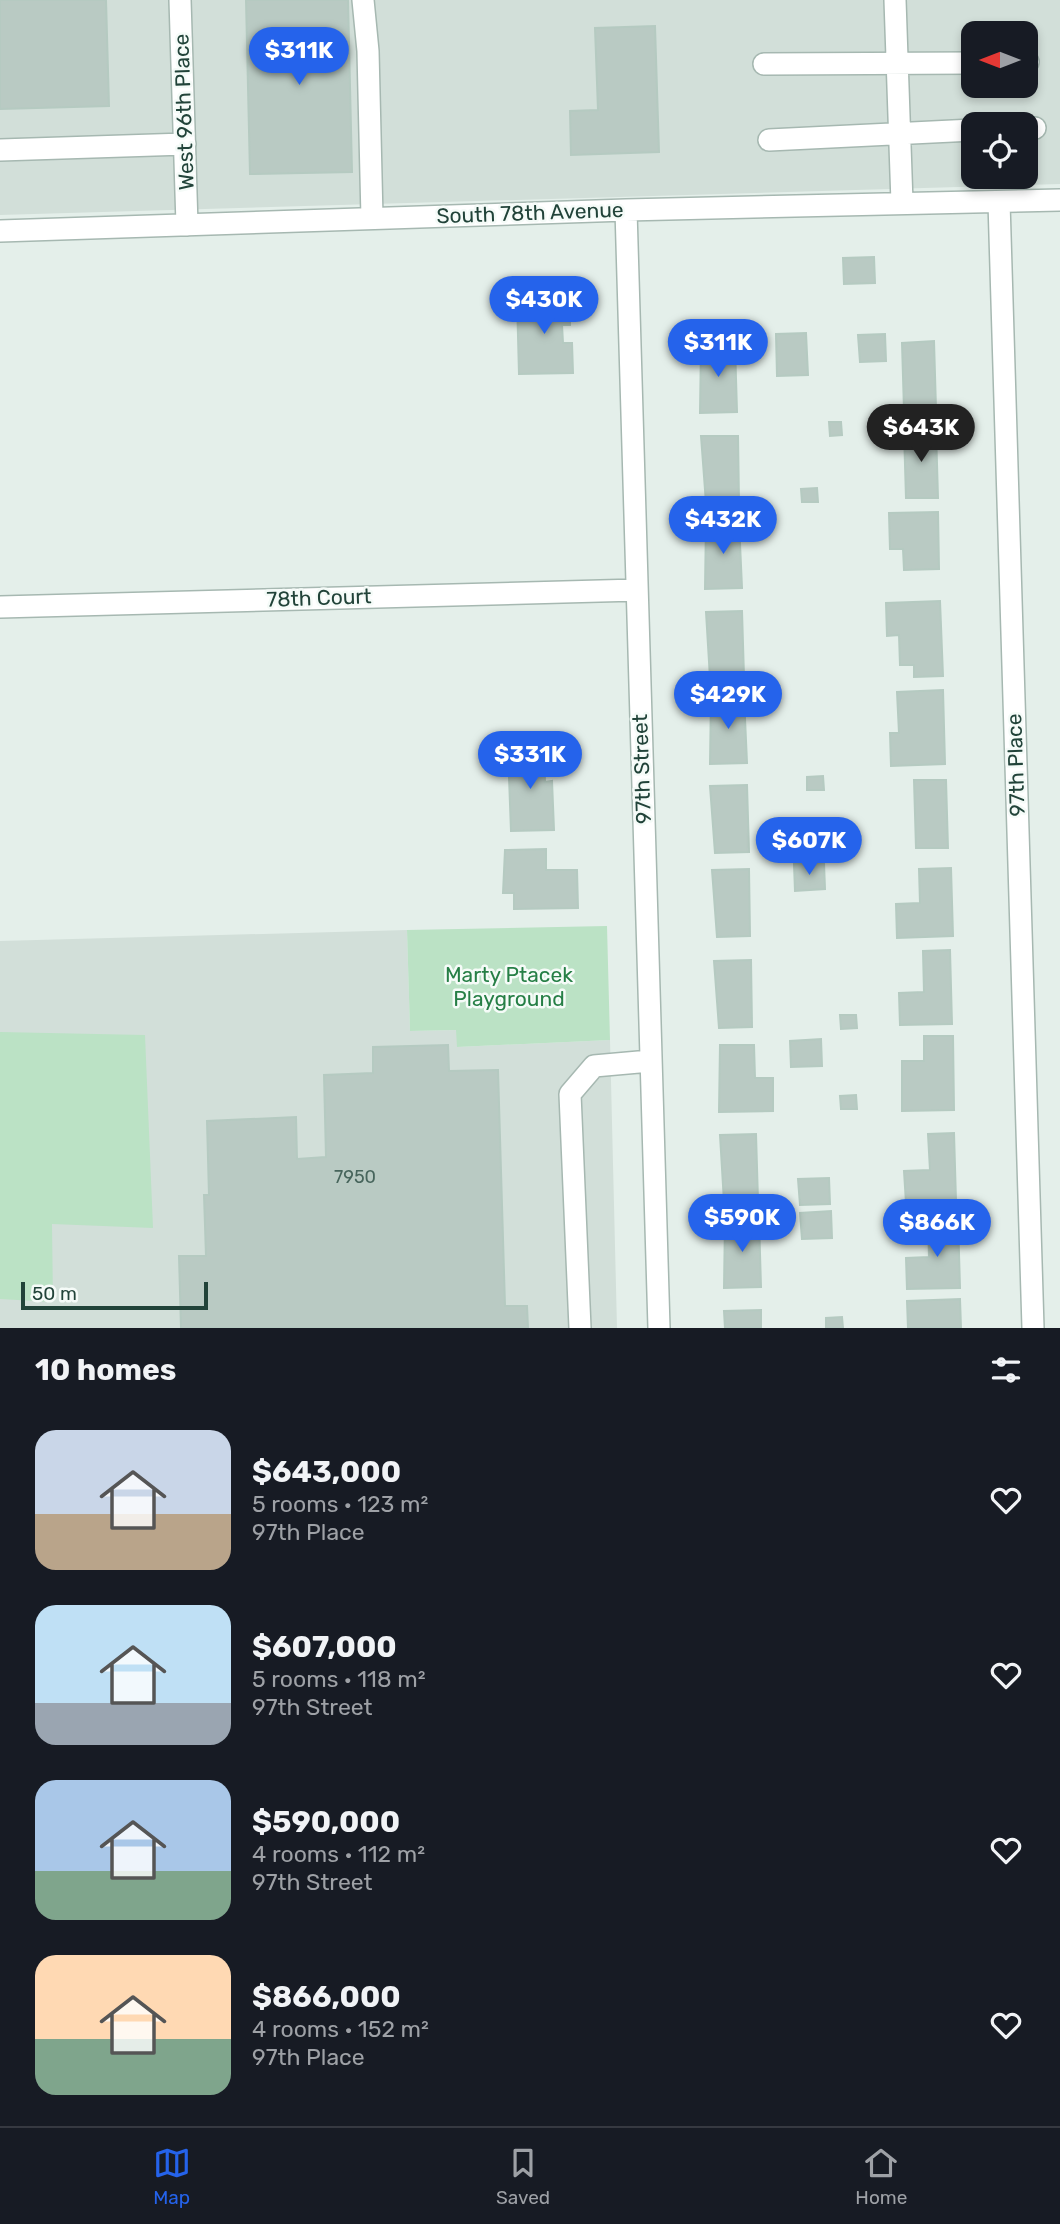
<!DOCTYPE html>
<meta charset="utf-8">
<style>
body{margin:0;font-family:Rubik,sans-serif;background:#20242c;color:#f1f3f6;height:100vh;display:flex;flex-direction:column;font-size:26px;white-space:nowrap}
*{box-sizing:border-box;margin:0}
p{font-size:23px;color:#9ea1a6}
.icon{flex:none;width:38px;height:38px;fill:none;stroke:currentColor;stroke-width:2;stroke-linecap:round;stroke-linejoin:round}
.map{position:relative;height:1328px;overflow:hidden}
.side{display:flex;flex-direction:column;background:#171b24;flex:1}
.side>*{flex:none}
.needle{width:46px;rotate:270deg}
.tools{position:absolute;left:961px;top:21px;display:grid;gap:14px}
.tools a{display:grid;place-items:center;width:77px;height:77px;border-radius:14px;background:#171b24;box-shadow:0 4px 10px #0003;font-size:35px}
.scale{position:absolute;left:21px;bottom:18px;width:187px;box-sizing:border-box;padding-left:7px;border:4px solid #214339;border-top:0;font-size:19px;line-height:24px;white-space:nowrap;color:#214339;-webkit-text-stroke:5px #f5fbf8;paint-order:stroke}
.price{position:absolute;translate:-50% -60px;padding:0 16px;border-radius:24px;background:#2563eb;color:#fff;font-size:23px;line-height:46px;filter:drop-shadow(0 2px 4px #0008)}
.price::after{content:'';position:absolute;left:50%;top:42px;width:21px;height:16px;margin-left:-10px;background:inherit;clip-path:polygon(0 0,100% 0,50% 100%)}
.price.active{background:#222;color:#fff}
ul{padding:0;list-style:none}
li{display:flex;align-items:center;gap:21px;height:175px;padding:0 35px}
li span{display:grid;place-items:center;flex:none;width:196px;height:140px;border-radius:21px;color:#555}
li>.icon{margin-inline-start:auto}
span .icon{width:84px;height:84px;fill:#fffc;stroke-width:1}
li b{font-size:30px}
h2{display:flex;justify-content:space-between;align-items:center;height:84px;padding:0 35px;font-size:30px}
.dock{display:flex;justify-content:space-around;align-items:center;height:98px;border-top:2px solid #363941;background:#171b24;font-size:19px;color:#9ea1a6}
.dock a{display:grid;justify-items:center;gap:4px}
.dock .active{color:#2563eb}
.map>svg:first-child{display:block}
.built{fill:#d2dfd9;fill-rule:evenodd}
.green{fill:#bbe2c5}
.building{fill:#b9cac3;stroke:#b5cac1;stroke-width:2}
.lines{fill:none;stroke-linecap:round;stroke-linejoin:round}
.minor-casing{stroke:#a6b8b1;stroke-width:24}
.minor{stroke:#fff;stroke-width:21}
.labels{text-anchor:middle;stroke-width:5;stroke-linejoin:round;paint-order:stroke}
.number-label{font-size:18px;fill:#47655c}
.street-label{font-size:21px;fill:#214339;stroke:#f5fbf8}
.park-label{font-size:21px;fill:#267f46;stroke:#f5fbf8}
</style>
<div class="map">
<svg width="1060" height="1328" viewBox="0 0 1060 1328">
<rect width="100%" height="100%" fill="#e4efea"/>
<path class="built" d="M0 0H1060V184L0 215ZM973 33H1026V86H973ZM973 124H1026V177H973Z
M407 930 410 1031 457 1030V1047L610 1040 617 1328H0V941Z"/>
<path class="green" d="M607 926 610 1040 457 1047 456 1030 410 1031 407 930Z
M0 1032 145 1035 153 1228 52 1224 53 1302 0 1299Z"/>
<path class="building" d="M0 0H106L109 106 0 109Z
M246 0H348L352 172 250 174Z
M655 26 659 152 571 155 570 111 598 110 595 28Z
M874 257 875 283 844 284 843 258Z
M570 296V325H562L563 343H572L573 373 519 374 517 298Z
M806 333 808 375 777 376 776 334Z
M885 334 886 361 860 362 858 335Z
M934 341 936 409 904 410 902 343Z
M735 345 737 412 700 413 701 346Z
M829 422H841L842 435 830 436Z
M936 430 938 498H906L904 431Z
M701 436H738L739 502 706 503Z
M817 488 818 502H802L801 489Z
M938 512 939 569 904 570 903 549H890L889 513Z
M739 521 742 588 705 589 706 522Z
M940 601 943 676 914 677V665H900L899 635 887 636 886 603Z
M742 611 744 677 710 678 706 612Z
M943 690 945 764 891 766 890 733H899L897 692Z
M744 696 747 763 710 764 711 697Z
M544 748 545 782 552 781 554 830 511 831 508 750Z
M823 776 824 790H807V777Z
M914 780H946L948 848H916Z
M747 785 749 852 715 853 710 786Z
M546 849V870H577L578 908 514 909V893H503L505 850Z
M824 863 825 889 795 891 794 864Z
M951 868 953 936 897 938 896 904 920 903 919 869Z
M749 869 750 936 717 937 712 870Z
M950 950 952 1024 900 1025 899 993 924 992 923 951Z
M751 960 752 1027 719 1028 714 961Z
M840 1015H856L857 1028 841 1029Z
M924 1036H953L954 1110 902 1111V1061H924Z
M821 1039 822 1066 791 1067 790 1041Z
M448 1045 449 1071 498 1070 505 1306H527L528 1328H181L179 1256H206L204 1195H209L207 1121 296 1117 297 1159 326 1157 324 1075 373 1073V1047Z
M720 1045H754L755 1078H773V1111L719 1112Z
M856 1095 857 1109H841L840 1096Z
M954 1133 956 1201 906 1203 904 1171 930 1170 928 1134Z
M756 1134 758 1201 724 1202 720 1135Z
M829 1178 830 1204 800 1205 798 1179Z
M831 1211 832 1238 802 1239 800 1213Z
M958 1219 960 1288 907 1289 906 1258 929 1257 928 1220Z
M759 1220 761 1287 724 1288 725 1221Z
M960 1299 961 1328H908L907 1301Z
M761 1310V1328H725L724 1311Z
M842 1317 843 1328H826V1318Z"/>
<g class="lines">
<g class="minor-casing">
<path id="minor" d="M180 0 187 225
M363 0 368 51 372 218
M895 0 902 203
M1026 62H1028
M764 64 973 63
M1026 128H1035
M769 140 973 130
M0 150 185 144
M999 202 1033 1328
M626 210 659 1328
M0 231 626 210 1060 200
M0 607 637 590
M580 1328 570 1094 594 1066 650 1061"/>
</g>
<use href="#minor" class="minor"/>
</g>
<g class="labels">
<g class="number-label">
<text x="355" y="1183">7950</text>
</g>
<g class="street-label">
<text transform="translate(184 112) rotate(-92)" y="7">West 96th Place</text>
<text transform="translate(530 213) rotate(-2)" y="7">South 78th Avenue</text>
<text transform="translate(319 598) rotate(-2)" y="7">78th Court</text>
<text transform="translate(1016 765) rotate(-92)" y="7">97th Place</text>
<text transform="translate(642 769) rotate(-92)" y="7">97th Street</text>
</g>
<g class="park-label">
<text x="509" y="982">Marty Ptacek<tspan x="509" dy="24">Playground</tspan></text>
</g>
</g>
</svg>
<div class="tools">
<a><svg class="needle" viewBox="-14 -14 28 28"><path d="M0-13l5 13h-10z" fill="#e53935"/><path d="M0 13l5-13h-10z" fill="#9ea1a6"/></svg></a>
<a><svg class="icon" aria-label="locate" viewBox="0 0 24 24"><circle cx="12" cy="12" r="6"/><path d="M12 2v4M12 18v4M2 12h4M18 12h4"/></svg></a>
</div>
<div class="scale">50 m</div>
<b class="price" style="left:299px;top:87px">$311K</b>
<b class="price" style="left:544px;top:336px">$430K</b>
<b class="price" style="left:718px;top:379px">$311K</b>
<b class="price active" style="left:921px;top:464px">$643K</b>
<b class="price" style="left:723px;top:556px">$432K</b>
<b class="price" style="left:728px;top:731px">$429K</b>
<b class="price" style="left:530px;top:791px">$331K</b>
<b class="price" style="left:809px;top:877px">$607K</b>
<b class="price" style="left:742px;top:1254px">$590K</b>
<b class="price" style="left:937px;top:1259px">$866K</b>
</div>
<section class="side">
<h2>10 homes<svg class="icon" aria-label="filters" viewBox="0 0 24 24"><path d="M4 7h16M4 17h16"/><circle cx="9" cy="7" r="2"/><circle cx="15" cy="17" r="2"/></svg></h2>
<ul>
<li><span style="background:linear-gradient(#c9d6e8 60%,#b9a48a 0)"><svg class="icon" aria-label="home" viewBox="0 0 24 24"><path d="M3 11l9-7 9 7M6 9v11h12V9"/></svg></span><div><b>$643,000</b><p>5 rooms · 123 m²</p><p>97th Place</p></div><svg class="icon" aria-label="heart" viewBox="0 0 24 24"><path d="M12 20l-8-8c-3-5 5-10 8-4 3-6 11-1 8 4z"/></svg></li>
<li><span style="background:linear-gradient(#bfe0f5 70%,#9aa5b1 0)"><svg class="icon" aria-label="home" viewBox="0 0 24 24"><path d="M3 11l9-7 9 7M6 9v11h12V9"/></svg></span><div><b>$607,000</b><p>5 rooms · 118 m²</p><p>97th Street</p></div><svg class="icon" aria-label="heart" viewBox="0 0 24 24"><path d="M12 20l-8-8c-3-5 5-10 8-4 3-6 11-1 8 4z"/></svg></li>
<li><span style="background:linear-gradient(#a9c7e8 65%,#7fa58c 0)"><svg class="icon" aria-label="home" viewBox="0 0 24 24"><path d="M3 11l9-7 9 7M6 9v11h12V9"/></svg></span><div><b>$590,000</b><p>4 rooms · 112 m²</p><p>97th Street</p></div><svg class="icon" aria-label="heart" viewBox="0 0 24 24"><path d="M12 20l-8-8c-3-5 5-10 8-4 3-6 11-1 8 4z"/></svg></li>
<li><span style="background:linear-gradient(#ffd9b3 60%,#7fa58c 0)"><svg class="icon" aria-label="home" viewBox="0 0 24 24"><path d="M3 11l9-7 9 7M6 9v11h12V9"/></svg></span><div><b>$866,000</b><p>4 rooms · 152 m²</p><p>97th Place</p></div><svg class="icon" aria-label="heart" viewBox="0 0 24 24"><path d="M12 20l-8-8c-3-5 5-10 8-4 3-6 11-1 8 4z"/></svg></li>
</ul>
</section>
<nav class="dock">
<a class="active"><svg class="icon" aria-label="map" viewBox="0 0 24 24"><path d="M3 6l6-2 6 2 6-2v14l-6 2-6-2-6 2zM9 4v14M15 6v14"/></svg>Map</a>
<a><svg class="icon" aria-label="saved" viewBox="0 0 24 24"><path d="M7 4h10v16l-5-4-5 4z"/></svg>Saved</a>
<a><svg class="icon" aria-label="home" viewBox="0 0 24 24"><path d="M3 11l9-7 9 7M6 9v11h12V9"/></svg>Home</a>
</nav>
